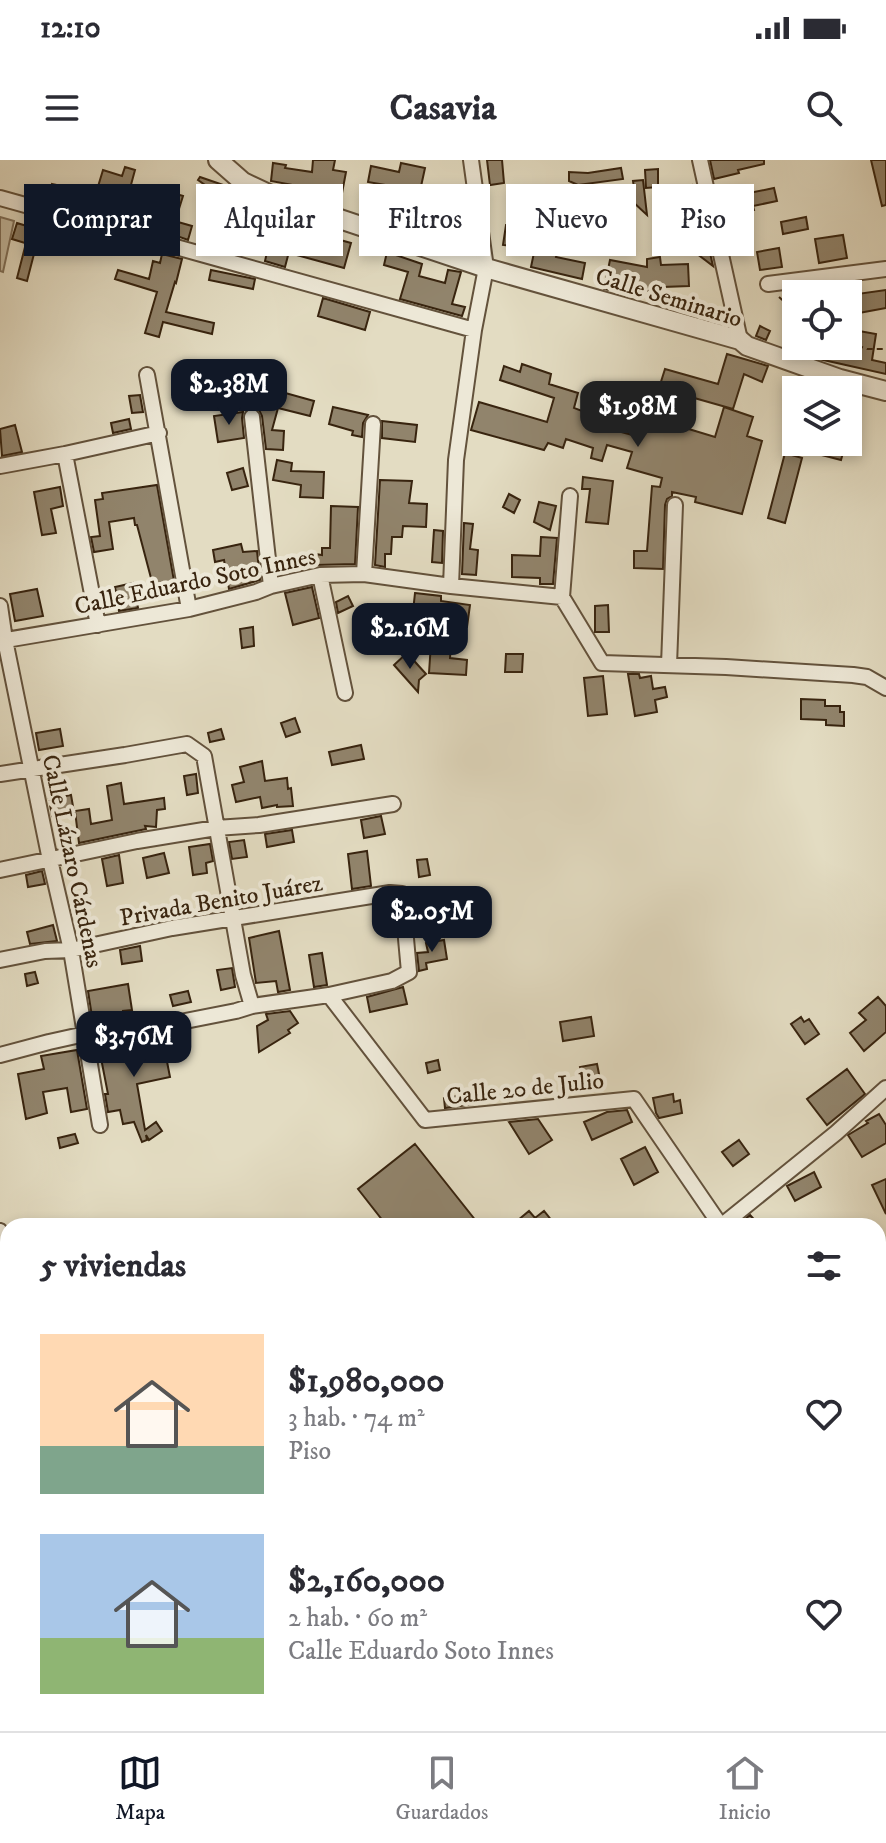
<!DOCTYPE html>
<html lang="es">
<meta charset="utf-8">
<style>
body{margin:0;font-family:"IM FELL DW Pica",serif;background:#f7f7f7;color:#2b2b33;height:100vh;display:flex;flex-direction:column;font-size:30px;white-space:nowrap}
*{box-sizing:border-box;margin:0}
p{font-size:26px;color:#7c7c81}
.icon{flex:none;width:44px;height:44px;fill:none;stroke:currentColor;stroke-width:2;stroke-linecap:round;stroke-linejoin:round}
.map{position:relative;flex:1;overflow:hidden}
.details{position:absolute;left:0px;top:1058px;width:886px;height:514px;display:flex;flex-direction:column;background:#fff;border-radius:24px 24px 0 0;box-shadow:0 4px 12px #0003}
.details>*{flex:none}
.hud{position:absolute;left:24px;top:24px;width:838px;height:72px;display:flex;gap:16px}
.fabs{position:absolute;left:782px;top:120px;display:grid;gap:16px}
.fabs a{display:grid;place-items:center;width:80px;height:80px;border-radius:0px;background:#fff;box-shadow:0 4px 12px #0003;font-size:40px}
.price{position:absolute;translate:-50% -68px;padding:0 18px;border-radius:16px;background:#111827;color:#fff;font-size:26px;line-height:52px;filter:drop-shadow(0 2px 4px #0008)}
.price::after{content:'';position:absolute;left:50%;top:48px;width:24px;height:18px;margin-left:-12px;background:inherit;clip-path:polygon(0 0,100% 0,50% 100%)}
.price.current{background:#222;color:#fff}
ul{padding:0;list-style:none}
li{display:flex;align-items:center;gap:24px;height:200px;padding:0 40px}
li span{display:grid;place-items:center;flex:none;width:224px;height:160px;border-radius:0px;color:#555}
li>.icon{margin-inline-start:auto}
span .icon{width:96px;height:96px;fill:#fffc;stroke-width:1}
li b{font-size:34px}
h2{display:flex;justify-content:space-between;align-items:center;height:96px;padding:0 40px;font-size:34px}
.chip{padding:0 28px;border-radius:0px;background:#fff;box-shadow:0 4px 12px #0003;font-size:28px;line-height:72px}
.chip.current{background:#111827;color:#fff}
.status{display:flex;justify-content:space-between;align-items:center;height:56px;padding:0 40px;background:#fff;direction:ltr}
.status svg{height:22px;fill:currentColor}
header{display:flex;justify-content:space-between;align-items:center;height:104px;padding:0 40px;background:#fff;font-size:36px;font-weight:700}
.tab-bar{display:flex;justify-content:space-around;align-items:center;height:112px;border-top:2px solid #e1e1e2;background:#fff;font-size:22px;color:#7c7c81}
.tab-bar a{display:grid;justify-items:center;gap:4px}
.tab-bar .current{color:#111827}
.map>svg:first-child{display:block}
.green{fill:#c6bda4;stroke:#7f705a;stroke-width:2}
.building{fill:#91846c;stroke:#38240f;stroke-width:2}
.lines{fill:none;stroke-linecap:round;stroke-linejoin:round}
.service-casing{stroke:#63523c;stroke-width:11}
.minor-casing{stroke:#63523c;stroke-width:18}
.tertiary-casing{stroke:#63523c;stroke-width:22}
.primary-casing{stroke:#38240f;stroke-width:28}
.path{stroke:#38240f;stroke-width:2;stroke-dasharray:6 4;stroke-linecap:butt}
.service{stroke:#ede8d7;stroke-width:7}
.minor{stroke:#ede8d7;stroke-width:14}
.tertiary{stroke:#ede8d7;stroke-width:18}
.primary{stroke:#e3dcc2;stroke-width:24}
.labels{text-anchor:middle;stroke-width:8;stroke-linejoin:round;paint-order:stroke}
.street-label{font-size:24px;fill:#38240f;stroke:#ede8d7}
</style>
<div class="status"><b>12:10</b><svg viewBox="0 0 49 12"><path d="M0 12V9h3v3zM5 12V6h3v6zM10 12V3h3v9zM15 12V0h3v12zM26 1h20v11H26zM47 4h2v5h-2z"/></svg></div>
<header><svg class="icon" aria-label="menu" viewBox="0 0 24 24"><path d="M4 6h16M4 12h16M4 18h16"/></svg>Casavia<svg class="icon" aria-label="search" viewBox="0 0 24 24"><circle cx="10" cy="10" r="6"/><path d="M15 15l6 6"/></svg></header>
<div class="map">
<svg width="886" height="1571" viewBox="0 0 886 1571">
<rect width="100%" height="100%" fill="#e3dcc2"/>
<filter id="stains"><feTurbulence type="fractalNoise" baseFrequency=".0025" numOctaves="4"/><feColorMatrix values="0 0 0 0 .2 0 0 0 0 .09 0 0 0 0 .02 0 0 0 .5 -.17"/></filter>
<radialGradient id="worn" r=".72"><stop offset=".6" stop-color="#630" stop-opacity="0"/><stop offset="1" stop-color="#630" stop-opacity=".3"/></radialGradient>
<path class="green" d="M0 57 14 61 3 112 0 111Z"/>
<path class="building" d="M313 0H335L333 10 346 12 342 33 329 31 328 41H324L308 36 309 28 271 21 273 3 286 5 285 8 312 12Z
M487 0H502L504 23 490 25Z
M710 0H764V4L738 10 739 13 714 19Z
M871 0H886V45L882 46Z
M401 3 425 8 420 31 368 22 371 6 399 12Z
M125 7 135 10 125 47 155 58 153 65 147 63 146 67 135 63 136 61 112 54 113 49 93 43 103 10 122 16Z
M621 8 623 19 578 25 569 21V12L588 13Z
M658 9V27L646 28 645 10Z
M200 17 232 28 233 34 228 41 198 20Z
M643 20 647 55 632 41 635 35 633 21Z
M52 24 71 28 68 45 49 41Z
M692 25 699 46 696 47 705 67 693 72 684 51 673 54 666 33Z
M774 28 777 41 753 46 754 50 723 58 719 39Z
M166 31 183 36 178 52 162 47Z
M426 34 439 37 436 50 423 47Z
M208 43 257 57 263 44 279 51 269 79 226 65 204 60Z
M391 54 405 58 403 67 389 63Z
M427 54 466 64 463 78 442 73 441 78 422 74Z
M806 57 808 69 783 74 781 62Z
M178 62 192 66 188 80 174 75Z
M17 63 30 67 25 83 12 79Z
M506 65 531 68 529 88 503 85Z
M843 75 847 98 819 103 815 79Z
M326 76 351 83 344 108 293 94 295 83 322 89Z
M690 76 710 93 713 106 684 84Z
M270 79 291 84 285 107 265 101Z
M536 83 558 88 556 97 585 103 582 119 531 107Z
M25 87 35 90 27 121 17 118Z
M779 88 782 107 760 110 757 92Z
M387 92 422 104 419 116 445 123 448 110 461 112 452 144 465 147 462 156 400 139 408 112 384 105Z
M162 94 182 99 176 123 175 122 166 152 214 163 212 174 163 162 159 177 145 173 157 132 115 119 118 110 149 119 153 101 160 103Z
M660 97 661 105 688 104 689 126 663 127V129L647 131 630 130V134L604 129 610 100 647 107V99Z
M211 110 255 119 253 129 209 120Z
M886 130V148L848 155V138L857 136V134Z
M323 138 370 152 365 170 318 156Z
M760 166 770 171 766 180 756 176Z
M859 171 876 174 872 200 886 203V214L819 199 794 186H856Z
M727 194 768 206 762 222 744 214 733 249 659 228 665 209 718 224Z
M522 204 551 214 549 224 578 233 574 248 595 256 602 232 622 238 614 270 636 276 645 245 662 250 659 260 715 277 724 247 753 257 747 276 762 281 742 354 695 342 696 337 672 332V336L667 339 665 345 663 409 634 408V391H647L652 326 660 327 662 318 627 308 632 292 607 285 602 301 591 298 593 288 566 279 563 288 548 283 544 290 471 270 479 242 547 262 554 238 500 220 504 206 520 212Z
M228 219 264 230V227L314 241 310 256 278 248 272 270 284 271 283 290 266 289 262 256 259 250 270 248 224 234Z
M810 221 835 230H807Z
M140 235 143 252 132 253 129 236Z
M333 247 368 255 363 263 362 277 352 275 353 271 329 264Z
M243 252 242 258 244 278 218 282 214 256Z
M129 259 131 269 113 273 111 263Z
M382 261 417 265 415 282 382 278Z
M15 265 22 292 2 296 0 269Z
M813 282H846L841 300 810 292Z
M785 293 802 298 785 363 768 358Z
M277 300 292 303 291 311 324 312 323 338 300 337 301 325 273 320Z
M243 308 248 326 232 330 227 313Z
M583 317 613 321 608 364 586 362 590 329H582Z
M380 320 412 321 409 343 427 344 426 367 403 366 402 377H392L391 394H385V407L375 405Z
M157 325 176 432 156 437 137 365H135L134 358 109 362 113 389 94 392 91 377 100 376 95 340 103 339 102 333Z
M60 327 63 346 51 349 56 373 42 375 34 332Z
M509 334 520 340 514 353 503 347Z
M539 342 556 346 550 370 534 362Z
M331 346 358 347 355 404 315 405V394L322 395V388H330Z
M464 363 473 364 470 389 478 390 476 415 462 414Z
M434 370 443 371 442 403 432 402Z
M541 377 557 378 553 424H540V418L512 417V395L540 396Z
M241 384 243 392 257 391 260 420 229 429 224 400 215 402 213 390Z
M133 423 138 448 119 451 115 427Z
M312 427 319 458 293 465 285 433Z
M37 429 43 456 15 461 10 434Z
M415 433 441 436V441L470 445 467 467 412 461Z
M348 436 353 446 338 453 336 442Z
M608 445 609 472H595V446Z
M253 467 254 486 242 488 240 469Z
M431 483 451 485 450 498 467 500 466 515 429 513Z
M407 493 426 514 419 520 418 532 394 505Z
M506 494H523L522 512H505Z
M628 514H639L640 518 651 516 653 529 665 527 667 537 655 540 657 552 635 556Z
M603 516 607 554 588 556 584 518Z
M801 539 825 540V546H840V552H844V566L826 565V560L801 559Z
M295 558 300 572 286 577 281 563Z
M60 569 63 586 39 590 36 573Z
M221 569 224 579 210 582 208 573Z
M361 585 364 599 332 605 329 592Z
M262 601 265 621 287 618 288 629 291 628 293 646 277 647V645L262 648 260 637 236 642 232 625 244 622 240 607Z
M196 614 198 633 187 635 184 616Z
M121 623 124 644 164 638 165 649 157 650 156 667 145 666 146 669 79 683 75 651 89 649 91 664 112 660 107 626Z
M71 635 74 652 52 656 49 639Z
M381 656 385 674 364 678 361 660Z
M292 670 294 682 267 687 265 674Z
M244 680 247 697 232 699 229 682Z
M210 684 213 701 206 703 207 713 193 715 189 687Z
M367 691 371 726 352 729 348 694Z
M164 693 169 713 147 718 143 698Z
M119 695 123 723 107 726 102 699Z
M427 699 430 715 419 717 417 700Z
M42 711 45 724 28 727 26 715Z
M53 765 57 781 30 784 27 772Z
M279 771 290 830 278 832 276 821 256 823 249 778Z
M444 780 447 799 426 803 427 809 419 811 417 793 428 792 426 783Z
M140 786 142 801 122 804 120 790Z
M322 793 327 825 314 827 309 795Z
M232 808 235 827 221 830 217 810Z
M35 812 38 823 27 826 25 814Z
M128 824 132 850 123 851 124 860 93 863 88 831Z
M403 827 407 844 370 852 367 837Z
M188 831 191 842 173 846 170 835Z
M878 837 886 846V872L864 891 850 873 866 860 859 853Z
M290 851 298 863 288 870 290 873 259 892 257 866 268 860 266 854Z
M591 857 594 876 563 881 560 862Z
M801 857 804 862 809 859 819 874 805 884 791 864Z
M162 876 170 917 137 924 145 970 156 962 162 971 149 980 146 975 147 980 142 982 134 962 123 964 120 950 108 952 105 934H108L100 893 129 888 128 880Z
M77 890 87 949 71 952 67 928 43 932 47 953 26 959 18 914 44 909 41 896Z
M438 900 440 910 428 913 426 903Z
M597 904 601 924 584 928 580 907Z
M847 909 865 934 827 965 807 939Z
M474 934 475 944 445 948 444 938Z
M673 934 674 942 680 940 682 953 659 958 656 953 653 938Z
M627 950 632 962 592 980 584 962 607 952Z
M879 954 886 965V983L862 997 848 975 868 963 866 961Z
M538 959 552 980 529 994 509 962Z
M75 974 78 983 60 988 58 978Z
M739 980 749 994 733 1006 722 992Z
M415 984 480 1066H387L358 1029Z
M645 987 658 1012 634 1025 621 999Z
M814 1012 821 1027 795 1041 787 1026Z
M886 1019V1054L872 1025Z
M529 1051 535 1058 544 1051 556 1066H511Z
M750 1055 760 1066H737Z"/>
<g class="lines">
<g class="service-casing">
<path id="service" d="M878 1175 886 1168"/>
</g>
<g class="minor-casing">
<path id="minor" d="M700 0 740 180
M0 38 474 170
M768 124 886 109
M147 215 189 449
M252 257 271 426
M65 294 98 465
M0 306 65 294 159 273
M364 414 373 264
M320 415 345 533
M451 426 456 300 474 170 486 108 471 0
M562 437 570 336
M0 446 5 480 50 700 71 790 100 965
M0 481 189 449 256 432 271 426 320 415 364 414 451 426 562 437 602 503 726 507 853 515 867 517 886 528
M669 505 675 345
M0 614 125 595 187 584 204 596 243 815 252 846
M0 710 137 681 216 668 259 665 393 644
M0 800 45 791 71 790 172 768 390 733 402 734 409 812 392 821 329 835 252 846 236 851 160 866 85 874 49 882 0 895
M329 835 425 960 634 939 721 1066
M721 1066 836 973 886 928
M0 1071 8 1082
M0 1161 8 1155
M878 1236 886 1237
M0 1295 8 1289
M0 1427 8 1421
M0 1443 8 1454
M878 1450 886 1449
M72 1564 74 1571
M403 1564 407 1571
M765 1564 766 1571
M33 1571 43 1564
M102 1571 110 1564
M368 1571 382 1564"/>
</g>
<g class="tertiary-casing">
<path id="tertiary" d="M218 0 243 22 277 38 486 108 740 180 747 186 840 219 886 231"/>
</g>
<g class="primary-casing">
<path id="primary" d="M878 1124 886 1118
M300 1571 309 1564"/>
</g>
<path class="path" d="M722 36 753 29
M779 137 796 152
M848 182 867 189H886"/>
<use href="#service" class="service"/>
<use href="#minor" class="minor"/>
<use href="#tertiary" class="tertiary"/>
<use href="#primary" class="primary"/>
</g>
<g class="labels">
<g class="street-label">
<text transform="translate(669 137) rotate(17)" y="8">Calle Seminario</text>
<text transform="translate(195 421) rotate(-12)" y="8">Calle Eduardo Soto Innes</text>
<text transform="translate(73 701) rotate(78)" y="8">Calle Lázaro Cárdenas</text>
<text transform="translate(221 740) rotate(-10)" y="8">Privada Benito Juárez</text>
<text transform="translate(525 928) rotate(-6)" y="8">Calle 20 de Julio</text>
</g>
</g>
<rect width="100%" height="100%" filter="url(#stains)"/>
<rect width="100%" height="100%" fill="url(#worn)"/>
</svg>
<div class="fabs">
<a><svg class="icon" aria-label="locate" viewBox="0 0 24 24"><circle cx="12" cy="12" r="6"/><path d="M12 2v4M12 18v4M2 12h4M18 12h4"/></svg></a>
<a><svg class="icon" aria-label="layers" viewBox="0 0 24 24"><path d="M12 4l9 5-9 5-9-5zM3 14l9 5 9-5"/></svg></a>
</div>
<b class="price" style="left:229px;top:267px">$2.38M</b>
<b class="price current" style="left:638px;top:289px">$1.98M</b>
<b class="price" style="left:410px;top:511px">$2.16M</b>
<b class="price" style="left:432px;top:794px">$2.05M</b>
<b class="price" style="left:134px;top:919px">$3.76M</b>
<div class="hud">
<a class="chip current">Comprar</a>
<a class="chip">Alquilar</a>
<a class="chip">Filtros</a>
<a class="chip">Nuevo</a>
<a class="chip">Piso</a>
</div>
<section class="details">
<h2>5 viviendas<svg class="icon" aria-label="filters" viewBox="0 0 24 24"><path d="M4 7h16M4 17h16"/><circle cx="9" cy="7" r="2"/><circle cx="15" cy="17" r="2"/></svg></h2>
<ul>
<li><span style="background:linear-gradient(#ffd9b3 70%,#7fa58c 0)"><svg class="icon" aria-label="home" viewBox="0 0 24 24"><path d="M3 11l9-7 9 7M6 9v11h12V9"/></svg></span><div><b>$1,980,000</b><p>3 hab. · 74 m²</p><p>Piso</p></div><svg class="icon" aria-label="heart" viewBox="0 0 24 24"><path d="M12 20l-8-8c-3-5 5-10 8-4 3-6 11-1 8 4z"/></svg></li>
<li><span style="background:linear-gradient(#a9c7e8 65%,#8fb573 0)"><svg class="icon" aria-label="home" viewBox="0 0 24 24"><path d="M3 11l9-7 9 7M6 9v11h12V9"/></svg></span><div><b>$2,160,000</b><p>2 hab. · 60 m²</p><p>Calle Eduardo Soto Innes</p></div><svg class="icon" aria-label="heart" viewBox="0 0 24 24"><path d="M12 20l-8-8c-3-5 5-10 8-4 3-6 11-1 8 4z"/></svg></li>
</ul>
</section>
</div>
<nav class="tab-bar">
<a class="current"><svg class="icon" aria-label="map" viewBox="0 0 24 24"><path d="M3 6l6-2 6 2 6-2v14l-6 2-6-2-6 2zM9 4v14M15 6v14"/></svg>Mapa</a>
<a><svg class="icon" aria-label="saved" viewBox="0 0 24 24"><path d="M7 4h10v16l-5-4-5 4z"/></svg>Guardados</a>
<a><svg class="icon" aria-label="home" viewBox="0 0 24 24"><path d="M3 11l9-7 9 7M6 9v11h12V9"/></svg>Inicio</a>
</nav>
